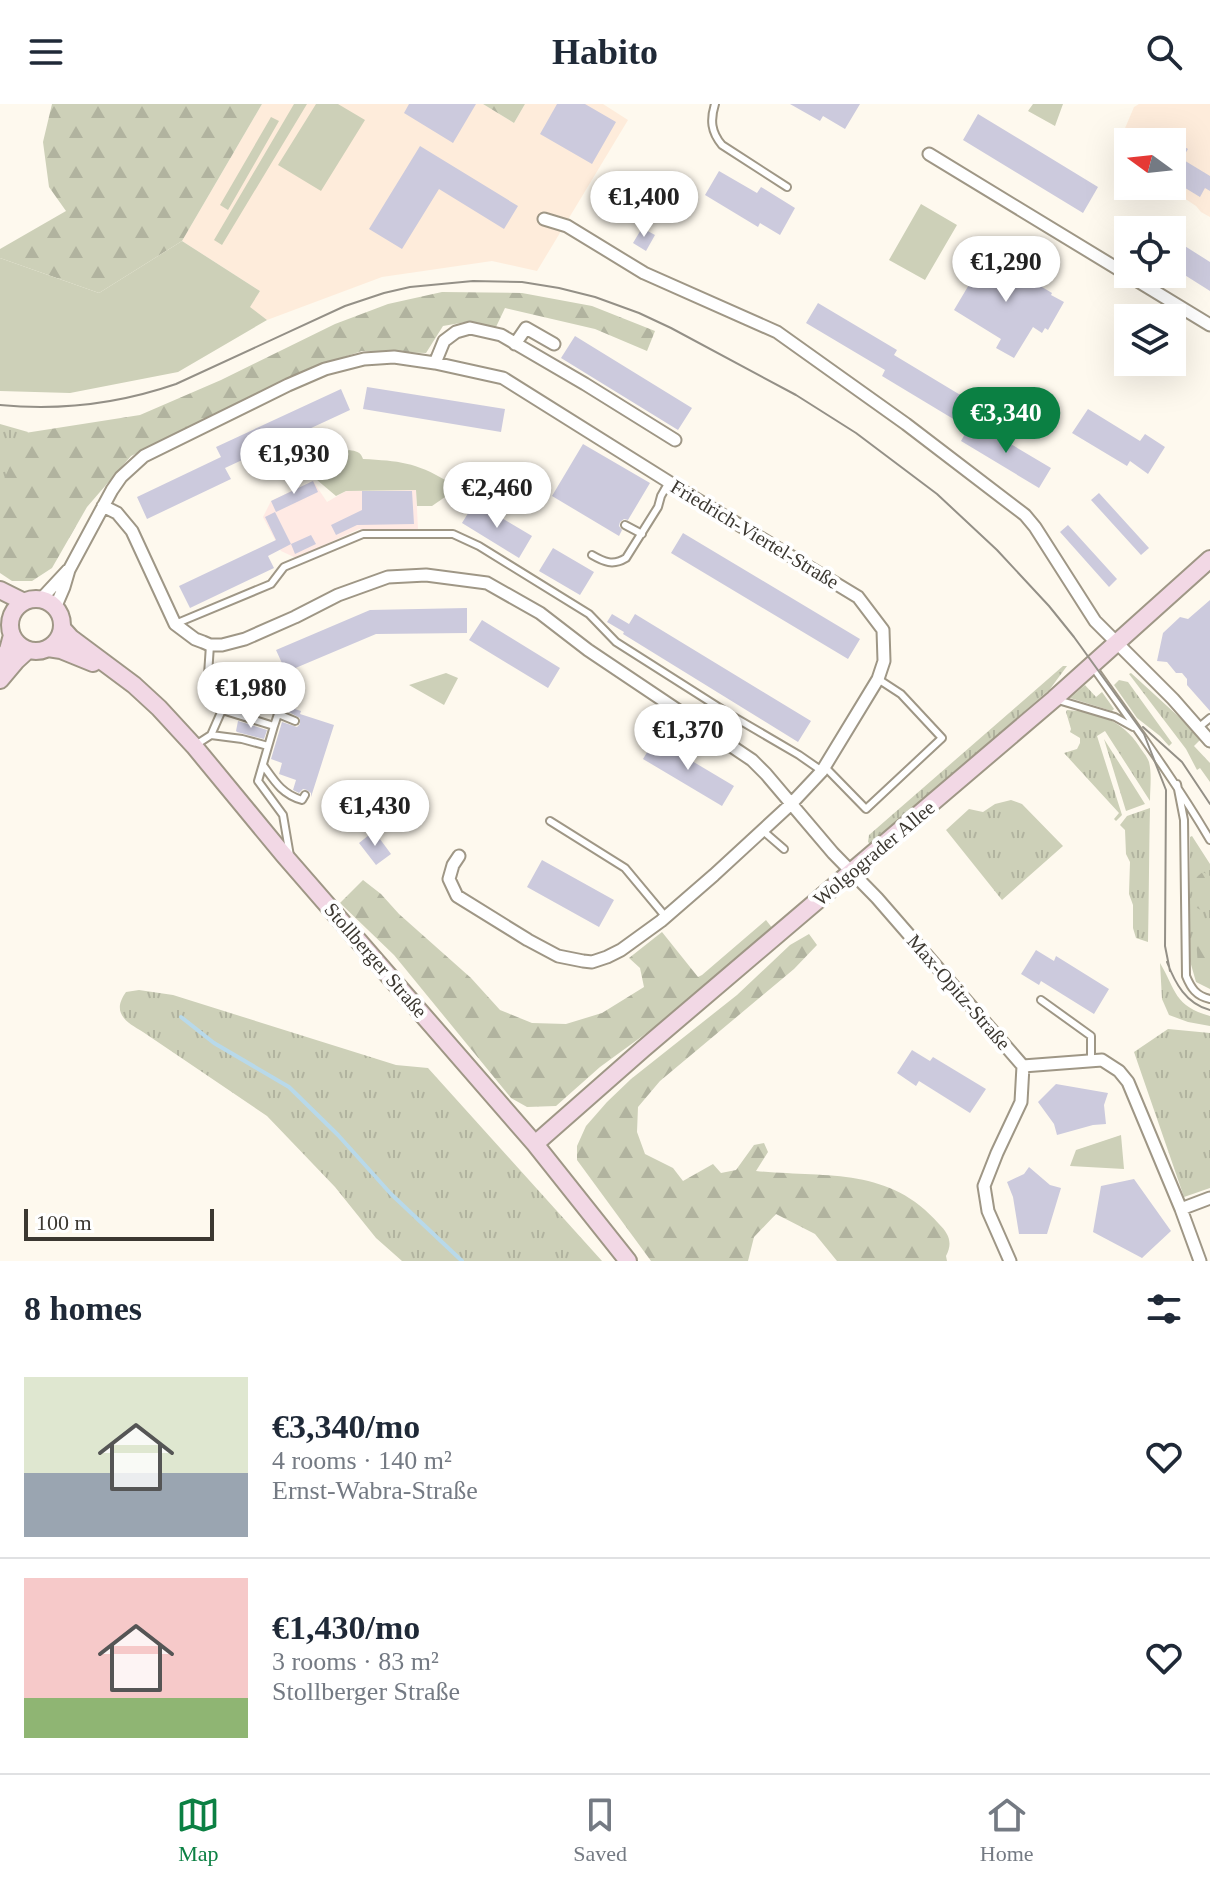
<!DOCTYPE html>
<meta charset="utf-8">
<style>
body{margin:0;font-family:Georgia,serif;background:#f2f2f3;color:#1f2937;height:100vh;display:flex;flex-direction:column;font-size:30px;white-space:nowrap}
*{box-sizing:border-box;margin:0}
p{font-size:26px;color:#747a83}
.icon{flex:none;width:44px;height:44px;fill:none;stroke:currentColor;stroke-width:2;stroke-linecap:round;stroke-linejoin:round}
.map{position:relative;height:1157px;overflow:hidden}
.side{display:flex;flex-direction:column;background:#fff;flex:1}
.side>*{flex:none}
.needle{width:52px;rotate:285deg}
.tools{position:absolute;left:1114px;top:24px;display:grid;gap:16px}
.tools a{display:grid;place-items:center;width:72px;height:72px;border-radius:0px;background:#fff;box-shadow:0 8px 32px #0002;font-size:40px}
.scale{position:absolute;left:24px;bottom:20px;width:190px;box-sizing:border-box;padding-left:8px;border:4px solid #3c3831;border-top:0;font-size:22px;line-height:28px;white-space:nowrap;color:#3c3831;-webkit-text-stroke:6px #fff;paint-order:stroke}
.price{position:absolute;translate:-50% -68px;padding:0 18px;border-radius:28px;background:#fff;color:#222;font-size:26px;line-height:52px;filter:drop-shadow(0 2px 4px #0008)}
.price::after{content:'';position:absolute;left:50%;top:48px;width:24px;height:18px;margin-left:-12px;background:inherit;clip-path:polygon(0 0,100% 0,50% 100%)}
.price.selected{background:#0b8043;color:#fff}
ul{padding:0;list-style:none}
li{display:flex;align-items:center;gap:24px;height:200px;padding:0 24px}
li+li{border-top:2px solid #e0e1e3}
li span{display:grid;place-items:center;flex:none;width:224px;height:160px;border-radius:0px;color:#555}
li>.icon{margin-inline-start:auto}
span .icon{width:96px;height:96px;fill:#fffc;stroke-width:1}
li b{font-size:34px}
h2{display:flex;justify-content:space-between;align-items:center;height:96px;padding:0 24px;font-size:34px}
header{display:flex;justify-content:space-between;align-items:center;height:104px;padding:0 24px;background:#fff;font-size:36px;font-weight:800}
.dock{display:flex;justify-content:space-around;align-items:center;height:112px;border-top:2px solid #e0e1e3;background:#fff;font-size:22px;color:#747a83}
.dock a{display:grid;justify-items:center;gap:4px}
.dock .selected{color:#0b8043}
.map>svg:first-child{display:block}
.industrial{fill:#ffeae4}
.education{fill:#feecdb}
.grass{fill:url(#grass-tufts)}
.forest{fill:url(#forest-firs)}
.park{fill:#cdd0b8}
.lines{fill:none;stroke-linecap:round;stroke-linejoin:round}
.stream{stroke:#b8d9ea;stroke-width:4}
.building{fill:#cccadd}
.service-casing{stroke:#9f9786;stroke-width:10}
.minor-casing{stroke:#9f9786;stroke-width:15}
.secondary-casing{stroke:#9f9786;stroke-width:20}
.service{stroke:#fff;stroke-width:6}
.minor{stroke:#fff;stroke-width:11}
.secondary{stroke:#f2d8e5;stroke-width:16}
.tram{stroke:#949087;stroke-width:2}
.labels{text-anchor:middle;stroke-width:8;stroke-linejoin:round;paint-order:stroke}
.street-label{font-size:20px;fill:#3c3831;stroke:#fff}
</style>
<header><svg class="icon" aria-label="menu" viewBox="0 0 24 24"><path d="M4 6h16M4 12h16M4 18h16"/></svg>Habito<svg class="icon" aria-label="search" viewBox="0 0 24 24"><circle cx="10" cy="10" r="6"/><path d="M15 15l6 6"/></svg></header>
<div class="map">
<svg width="1210" height="1157" viewBox="0 0 1210 1157">
<defs>
<pattern id="grass-tufts" width="24" height="20" patternUnits="userSpaceOnUse" patternTransform="scale(2)"><rect width="24" height="20" fill="#cdd0b8"/><path d="M3 7l-1-3M5 7V3M7 7l1-3M15 17l-1-3M17 17v-4M19 17l1-3" fill="none" stroke="#b1b39f"/></pattern>
<pattern id="forest-firs" width="22" height="20" patternUnits="userSpaceOnUse" patternTransform="scale(2)"><rect width="22" height="20" fill="#cdd0b8"/><path d="M5 1l3.5 6h-7zM16 11l3.5 6h-7z" fill="#b1b39f"/></pattern>
</defs>
<rect width="100%" height="100%" fill="#fef9ee"/>
<path class="industrial" d="M313 377 327 398 346 387 416 386 418 425H359L296 454 281 447 263 413 271 397Z"/>
<path class="education" d="M262 0H483L514 19 525 0H603L628 16 537 167 492 157 382 173 267 216 249 203 260 187 182 137Z
M1139 0H1210V113L1201 108 1196 102 1166 82H1172V38H1128V58L1114 50 1134 3Z"/>
<path class="grass" d="M0 320 28 328 0 387Z
M1063 562H1067L1050 585 871 741 868 738 869 731Z
M1131 569 1202 634 1194 642 1210 659V678L1200 664 1197 666 1186 645 1129 570Z
M1119 576 1128 578 1172 639 1169 642 1160 632 1137 614 1114 581Z
M1085 581 1096 593 1102 588 1114 605 1112 607 1070 594Z
M1067 606C1097 608 1122 616 1139 642 1142 647 1147 652 1149 658 1152 670 1150 685 1150 697L1105 627 1097 632 1122 711 1116 717 1114 715 1119 709 1064 649 1077 645 1080 639V634L1070 628 1071 625 1066 608Z
M1104 635 1145 700 1126 707Z
M1011 696 1022 700 1063 742 1002 796 946 726 969 705 983 708 995 700Z
M1150 704C1149 747 1149 793 1148 838L1136 834 1133 824V801L1129 790 1130 758 1126 750 1125 726 1120 721 1127 712Z
M1192 732 1210 760V885L1196 878 1190 857V733Z
M1160 859C1176 886 1174 902 1210 912V922L1188 918 1169 911 1162 895Z
M139 886 173 891 396 961 428 964 602 1157H402L376 1134 335 1083 267 1012 143 928C126 918 111 909 126 888Z
M1168 925 1210 929V1084L1184 1093 1134 948Z"/>
<path class="forest" d="M52 0H262L182 137 99 189 0 154V145L66 107 49 83 43 38Z
M483 0H525L514 19Z
M442 188 522 189 592 202 655 227 647 247 595 225 505 204 496 223 466 218 443 222 426 249 362 247 329 258 131 352 87 403 52 464 32 477H12L0 469V384L25 329 140 311 221 276 335 220 388 200Z
M1203 768 1210 772V805L1203 807 1195 803C1191 789 1190 776 1203 768Z
M363 776 381 790 399 810 471 874 500 906 532 919 566 920 602 909 644 883 640 864 629 854 662 828 698 873 702 871 766 816 773 825 663 917 600 963 556 1002 527 1003 511 994 394 851 340 799Z
M1205 827 1210 833V881L1199 877 1196 834 1198 830Z
M809 830 817 841 794 865 660 977 638 1003 637 1028 645 1050 673 1064 683 1077 713 1060 721 1069 736 1066 754 1041 764 1039 768 1048 756 1067C825 1074 889 1062 939 1120 949 1130 953 1139 946 1152L947 1157H837L815 1130 776 1110 754 1133 748 1157H651L577 1056V1042L586 1022 607 998 631 975 737 891 790 841Z"/>
<path class="park" d="M294 0H307L222 141 214 136Z
M316 0H338L365 16 321 87 278 61Z
M1033 0H1063L1055 22 1028 7Z
M271 13 279 17 228 106 220 101Z
M921 100 957 121 925 176 889 156Z
M182 137 260 187 250 203 267 216 178 268 70 289 0 287V154L99 189Z
M349 346C356 347 361 348 363 355 399 357 415 358 447 377L445 393 432 402H417L416 386 346 387 336 392 310 370Z
M446 569 458 574 444 601 409 581Z
M1121 1031 1124 1065 1070 1062 1076 1046Z"/>
<g class="lines">
<path class="stream" d="M181 913 214 939 289 983 338 1031 391 1090 462 1157"/>
</g>
<path class="building" d="M409 0H476L453 39 404 9Z
M557 0H585L616 18 592 60 540 30Z
M790 0H860L845 25 823 12 820 17Z
M978 10 1098 83 1083 109 963 36Z
M1172 35 1188 45 1182 55 1210 72V87L1205 84 1200 93 1172 76Z
M420 42 518 102 504 125 439 85 402 145 369 125Z
M719 67 757 89 761 83 795 104 780 131 760 119 758 123 705 91Z
M642 124 655 131 646 147 633 139Z
M1180 139 1210 158V187L1172 163V152Z
M980 148 1004 163 1005 161 1052 189 1051 191 1064 198 1048 226 1045 224 1042 229 1033 223 1014 254 996 244 1001 235 954 206 970 179 964 176Z
M818 199 897 246 894 251 972 298 960 319 882 272 885 266 806 219Z
M575 232 692 304 678 326 561 254Z
M367 283 505 305 501 328 363 305Z
M341 285 350 306 225 364 231 375 147 415 137 393 221 353 216 343Z
M1088 305 1140 337 1145 330 1165 343 1148 370 1130 357 1127 362 1072 329Z
M972 317 1051 364 1039 384 961 337Z
M583 340 650 379 628 416 624 415 620 418 619 422 622 426 619 432 552 392Z
M313 377 318 388 276 408 271 397Z
M362 387H412L414 420 357 421 336 431 331 421 362 406Z
M1099 389 1149 444 1141 451 1091 396Z
M475 398 532 432 519 454 462 419Z
M275 408 291 440 268 452 274 464 190 504 179 482 276 436 265 413Z
M1068 421 1117 475 1109 483 1060 428Z
M683 429 860 535 848 555 671 449Z
M311 431 316 440 295 450 291 440Z
M553 444 594 468 580 491 539 467Z
M1210 496V607L1187 581V575L1182 569H1176L1167 558 1157 557 1163 529 1180 513 1188 515Z
M467 504V529L376 530 286 568 276 546 370 506Z
M612 510 629 520 635 510 811 617 798 638 623 530 624 528 607 518Z
M482 516 560 564 548 584 469 536Z
M247 590 301 607 300 610 334 621 311 693V689L307 686 303 685 299 689 293 686 296 676 279 670 282 659 271 655 282 618 297 623 300 620V614L285 606 281 601Z
M238 617 267 626 264 635 237 628 236 627Z
M655 635 734 682 722 702 643 655Z
M374 727 391 750 376 761 359 739Z
M542 756 614 796 599 823 527 783Z
M1036 846 1054 857 1056 852 1109 885 1094 910 1041 877 1039 881 1021 870Z
M912 946 930 957 933 953 986 985 970 1009 919 977 916 982 897 969Z
M1056 980 1108 989 1104 1001 1106 1020 1093 1021 1057 1031 1054 1020 1038 998Z
M1029 1063 1050 1081 1061 1084 1047 1130H1019L1013 1093 1007 1078 1024 1070Z
M1134 1075 1171 1127 1142 1154 1093 1128 1101 1082Z"/>
<g class="lines">
<g class="service-casing">
<path id="service" d="M715 0C710 16 711 28 722 41L787 83
M625 421 642 430
M592 451C604 458 613 462 626 454L658 403 661 392 669 378
M175 520 271 480 284 463 363 430H453L479 442 589 510 616 538 734 613 799 651 822 667
M210 541 208 571 209 594 222 606 274 622 258 677 283 711 290 752
M1093 563C1133 620 1175 676 1210 736
M1058 596 1115 613 1133 623
M278 610 295 617
M1198 624 1210 614
M211 631 242 635 268 642
M194 642 211 631 222 606 235 594 279 607 274 622
M263 661C275 678 282 690 302 696L305 691
M825 663 866 705 942 634 901 590 878 575
M1177 680 1184 716 1186 872C1191 884 1196 892 1210 895
M550 717 625 764 665 812
M762 726 784 745
M1041 896 1091 932V956"/>
</g>
<g class="minor-casing">
<path id="minor" d="M929 50 1210 221
M544 115 567 122 644 169 777 228 906 320 1025 411 1035 423 1095 517 1173 595 1210 637
M515 240 526 224 554 240
M435 259 444 237 456 228 470 224 501 231 585 280 675 336
M103 402 117 409 132 427 175 520 195 535 203 538 210 541H222L245 535 295 513 338 491 388 473 426 471 487 479 540 509 588 546 752 656 766 670 833 749 877 794 1023 962 1021 998 997 1049 984 1082 988 1107 1010 1157
M41 495 68 466
M55 504 64 483 69 466 112 386 121 373 144 352 288 281 325 265 364 255 394 253 435 259 503 274 688 390 858 493 883 526 884 557 878 575 822 667 791 700 714 771 661 817 621 846 607 853 592 858 583 857 558 852 528 836 457 792 449 775 453 761 459 752
M1023 962 1102 956 1119 967 1128 978 1181 1105 1200 1157
M1181 1105 1210 1094"/>
</g>
<g class="secondary-casing">
<path id="secondary" d="M0 486 24 498
M10 521a26 26 0 1 1 52 0a26 26 0 1 1-52 0Z
M62 524 71 534 134 581 159 604 194 642 283 750 535 1040 628 1157
M48 544 61 546 93 559
M0 557 8 546 12 531
M0 576 16 557 28 546
M535 1040 643 945 1054 595 1210 455"/>
</g>
<use href="#service" class="service"/>
<use href="#minor" class="minor"/>
<use href="#secondary" class="secondary"/>
<path class="tram" d="M0 301C61 307 118 300 176 280L345 202 384 189 410 183 473 177 522 178 559 184 595 193 639 209 671 224 796 291 856 329 937 390 997 446 1049 502 1074 533 1144 630 1166 686 1165 842 1170 867
M1143 623 1182 658 1210 700
M1167 858C1175 879 1186 900 1210 906"/>
</g>
<g class="labels">
<g class="street-label">
<text transform="translate(755 430) rotate(31)" y="7">Friedrich-Viertel-Straße</text>
<text transform="translate(874 749) rotate(-40)" y="7">Wolgograder Allee</text>
<text transform="translate(376 856) rotate(49)" y="7">Stollberger Straße</text>
<text transform="translate(959 888) rotate(49)" y="7">Max-Opitz-Straße</text>
</g>
</g>
</svg>
<div class="tools">
<a><svg class="needle" viewBox="-14 -14 28 28"><path d="M0-13l5 13h-10z" fill="#e53935"/><path d="M0 13l5-13h-10z" fill="#747a83"/></svg></a>
<a><svg class="icon" aria-label="locate" viewBox="0 0 24 24"><circle cx="12" cy="12" r="6"/><path d="M12 2v4M12 18v4M2 12h4M18 12h4"/></svg></a>
<a><svg class="icon" aria-label="layers" viewBox="0 0 24 24"><path d="M12 4l9 5-9 5-9-5zM3 14l9 5 9-5"/></svg></a>
</div>
<div class="scale">100 m</div>
<b class="price" style="left:644px;top:135px">€1,400</b>
<b class="price" style="left:1006px;top:200px">€1,290</b>
<b class="price selected" style="left:1006px;top:351px">€3,340</b>
<b class="price" style="left:294px;top:392px">€1,930</b>
<b class="price" style="left:497px;top:426px">€2,460</b>
<b class="price" style="left:251px;top:626px">€1,980</b>
<b class="price" style="left:688px;top:668px">€1,370</b>
<b class="price" style="left:375px;top:744px">€1,430</b>
</div>
<section class="side">
<h2>8 homes<svg class="icon" aria-label="filters" viewBox="0 0 24 24"><path d="M4 7h16M4 17h16"/><circle cx="9" cy="7" r="2"/><circle cx="15" cy="17" r="2"/></svg></h2>
<ul>
<li><span style="background:linear-gradient(#dfe7d0 60%,#9aa5b1 0)"><svg class="icon" aria-label="home" viewBox="0 0 24 24"><path d="M3 11l9-7 9 7M6 9v11h12V9"/></svg></span><div><b>€3,340/mo</b><p>4 rooms · 140 m²</p><p>Ernst-Wabra-Straße</p></div><svg class="icon" aria-label="heart" viewBox="0 0 24 24"><path d="M12 20l-8-8c-3-5 5-10 8-4 3-6 11-1 8 4z"/></svg></li>
<li><span style="background:linear-gradient(#f6c9c9 75%,#8fb573 0)"><svg class="icon" aria-label="home" viewBox="0 0 24 24"><path d="M3 11l9-7 9 7M6 9v11h12V9"/></svg></span><div><b>€1,430/mo</b><p>3 rooms · 83 m²</p><p>Stollberger Straße</p></div><svg class="icon" aria-label="heart" viewBox="0 0 24 24"><path d="M12 20l-8-8c-3-5 5-10 8-4 3-6 11-1 8 4z"/></svg></li>
</ul>
</section>
<nav class="dock">
<a class="selected"><svg class="icon" aria-label="map" viewBox="0 0 24 24"><path d="M3 6l6-2 6 2 6-2v14l-6 2-6-2-6 2zM9 4v14M15 6v14"/></svg>Map</a>
<a><svg class="icon" aria-label="saved" viewBox="0 0 24 24"><path d="M7 4h10v16l-5-4-5 4z"/></svg>Saved</a>
<a><svg class="icon" aria-label="home" viewBox="0 0 24 24"><path d="M3 11l9-7 9 7M6 9v11h12V9"/></svg>Home</a>
</nav>
